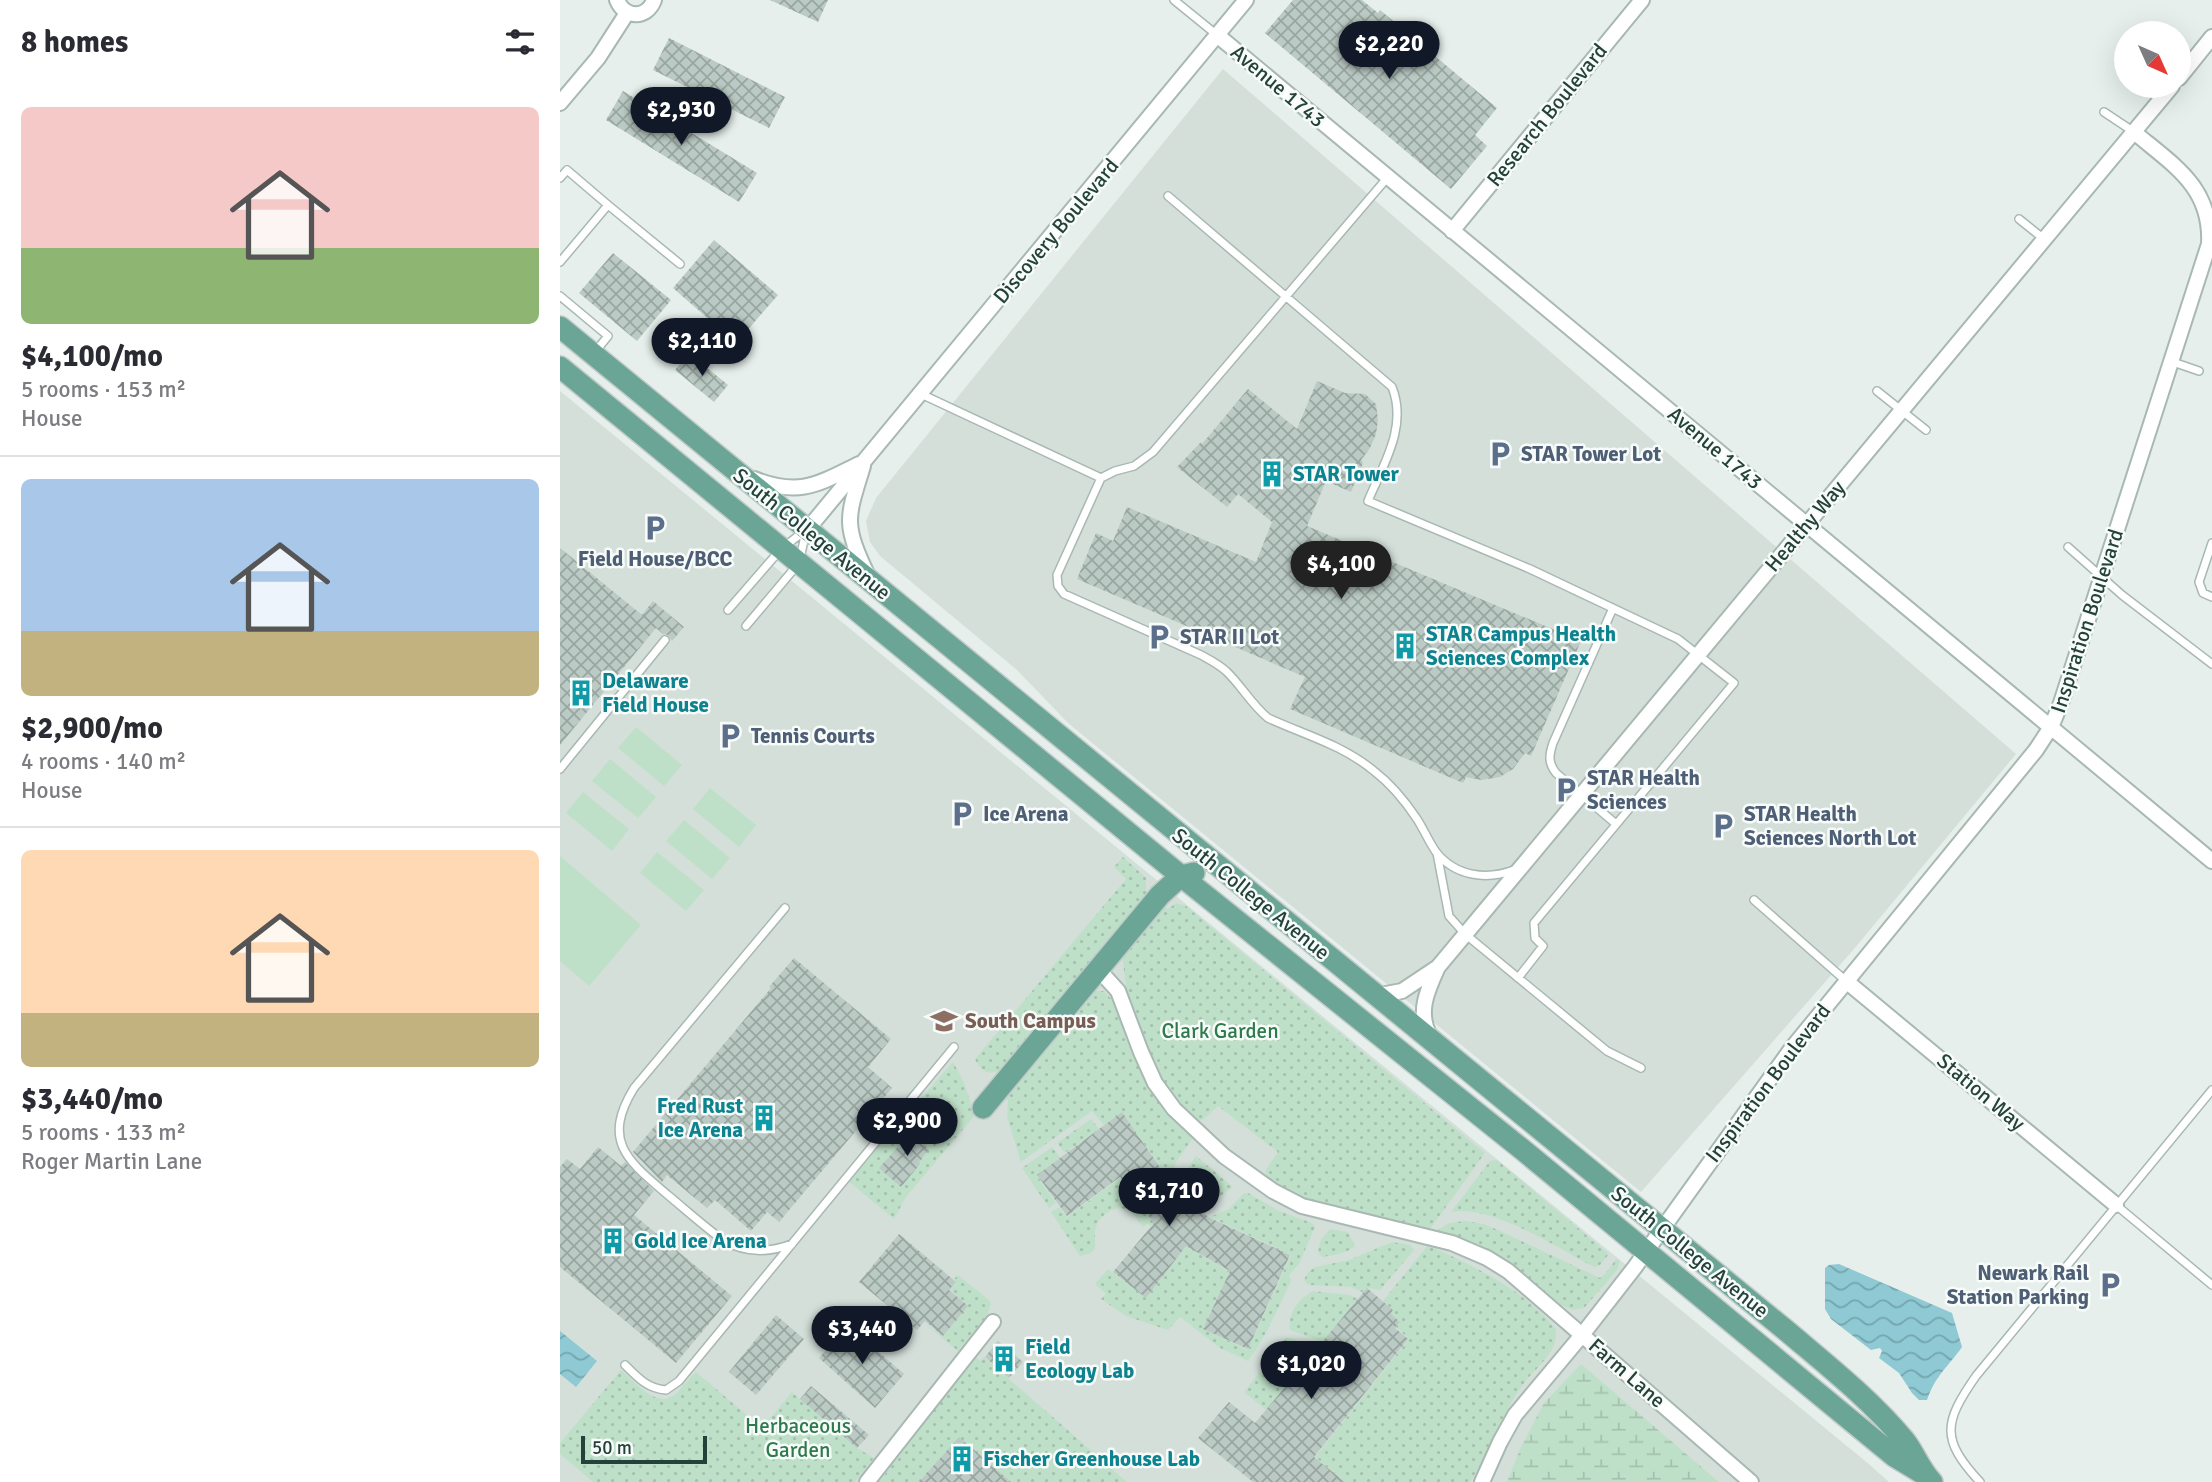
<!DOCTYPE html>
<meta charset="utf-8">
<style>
body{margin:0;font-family:Signika,sans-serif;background:#f2f2f3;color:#2b2b33;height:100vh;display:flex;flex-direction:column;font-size:26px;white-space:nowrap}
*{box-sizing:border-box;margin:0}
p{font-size:23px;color:#7c7c81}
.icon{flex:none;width:38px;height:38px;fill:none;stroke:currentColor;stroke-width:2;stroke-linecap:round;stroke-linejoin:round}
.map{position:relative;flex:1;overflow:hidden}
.sheet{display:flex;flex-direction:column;background:#fff;width:560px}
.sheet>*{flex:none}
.needle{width:46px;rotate:135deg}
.buttons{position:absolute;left:1554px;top:21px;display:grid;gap:14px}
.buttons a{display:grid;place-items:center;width:77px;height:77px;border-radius:50%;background:#fff;box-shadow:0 7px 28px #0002;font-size:35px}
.scale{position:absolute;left:21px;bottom:18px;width:126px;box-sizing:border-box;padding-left:7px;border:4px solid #24423a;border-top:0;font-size:19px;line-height:24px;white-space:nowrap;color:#24423a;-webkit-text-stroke:5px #f7fbf9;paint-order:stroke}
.price{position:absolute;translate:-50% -60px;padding:0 16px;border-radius:24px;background:#111827;color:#fff;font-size:23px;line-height:46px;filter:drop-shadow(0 2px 4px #0008)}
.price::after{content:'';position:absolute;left:50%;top:42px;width:21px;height:16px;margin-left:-10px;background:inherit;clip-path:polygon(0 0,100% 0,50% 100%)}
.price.active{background:#222;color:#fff}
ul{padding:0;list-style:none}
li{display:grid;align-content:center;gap:14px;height:371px;padding:0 21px}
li+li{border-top:2px solid #e1e1e2}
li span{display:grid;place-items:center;height:217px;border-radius:10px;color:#555}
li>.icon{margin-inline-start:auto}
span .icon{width:126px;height:126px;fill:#fffc;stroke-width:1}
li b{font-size:30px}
h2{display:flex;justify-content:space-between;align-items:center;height:84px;padding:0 21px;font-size:30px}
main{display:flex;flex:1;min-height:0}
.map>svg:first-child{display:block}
.built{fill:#d4dfda}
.grass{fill:#bfe0c8}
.wetland{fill:url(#wetland-marsh)}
.park{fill:url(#park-dots)}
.water{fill:url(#water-waves)}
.building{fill:url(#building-cross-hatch)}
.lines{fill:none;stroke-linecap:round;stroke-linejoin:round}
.service-casing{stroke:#a8b8b2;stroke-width:10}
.minor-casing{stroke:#a8b8b2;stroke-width:18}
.primary-casing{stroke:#c2cac8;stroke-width:24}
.service{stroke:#fff;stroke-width:7}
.minor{stroke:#fff;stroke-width:14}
.primary{stroke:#6aa596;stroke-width:21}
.labels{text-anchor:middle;stroke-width:5;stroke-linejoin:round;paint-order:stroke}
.street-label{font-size:21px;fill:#24423a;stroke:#f7fbf9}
.service-label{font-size:21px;font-weight:bold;fill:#4e5e75;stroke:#f7fbf9;text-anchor:start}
.culture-label{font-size:21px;font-weight:bold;fill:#0d838f;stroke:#f7fbf9;text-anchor:start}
.education-label{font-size:21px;font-weight:bold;fill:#785e54;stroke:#f7fbf9;text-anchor:start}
.park-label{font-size:21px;fill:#2d7a4b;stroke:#f7fbf9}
</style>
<main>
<section class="sheet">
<h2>8 homes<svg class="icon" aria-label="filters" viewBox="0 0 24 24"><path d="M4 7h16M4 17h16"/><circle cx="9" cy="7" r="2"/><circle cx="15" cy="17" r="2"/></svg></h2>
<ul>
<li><span style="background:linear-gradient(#f6c9c9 65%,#8fb573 0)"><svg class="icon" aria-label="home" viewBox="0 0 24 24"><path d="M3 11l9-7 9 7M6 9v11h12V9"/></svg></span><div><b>$4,100/mo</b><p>5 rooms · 153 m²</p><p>House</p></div></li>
<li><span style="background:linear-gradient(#a9c7e8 70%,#c2b280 0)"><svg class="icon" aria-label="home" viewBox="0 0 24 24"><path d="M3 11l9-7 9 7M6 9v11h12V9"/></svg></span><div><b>$2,900/mo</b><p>4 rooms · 140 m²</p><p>House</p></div></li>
<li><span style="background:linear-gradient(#ffd9b3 75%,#c2b280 0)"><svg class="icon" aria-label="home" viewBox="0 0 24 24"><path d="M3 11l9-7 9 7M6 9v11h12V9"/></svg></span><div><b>$3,440/mo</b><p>5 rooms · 133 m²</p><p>Roger Martin Lane</p></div></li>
</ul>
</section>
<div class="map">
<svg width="1652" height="1482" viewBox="0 0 1652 1482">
<defs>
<pattern id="wetland-marsh" width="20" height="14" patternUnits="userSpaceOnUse" patternTransform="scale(1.75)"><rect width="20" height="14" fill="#bfe0c8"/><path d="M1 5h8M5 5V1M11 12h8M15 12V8" fill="none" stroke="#a4c1ad"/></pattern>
<pattern id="park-dots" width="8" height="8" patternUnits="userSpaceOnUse" patternTransform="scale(1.75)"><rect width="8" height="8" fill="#bfe0c8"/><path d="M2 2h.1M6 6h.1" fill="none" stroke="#a4c1ad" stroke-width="1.8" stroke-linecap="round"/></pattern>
<pattern id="water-waves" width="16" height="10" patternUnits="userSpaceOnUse" patternTransform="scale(1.75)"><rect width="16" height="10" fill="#8ec9d4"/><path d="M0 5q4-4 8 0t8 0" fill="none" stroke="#74a5ad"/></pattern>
<pattern id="building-cross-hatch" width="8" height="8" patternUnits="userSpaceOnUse" patternTransform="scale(1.75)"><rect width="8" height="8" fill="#bbcac4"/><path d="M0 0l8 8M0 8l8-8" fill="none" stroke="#98a6a0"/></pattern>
</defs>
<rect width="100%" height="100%" fill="#e6efeb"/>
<path class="built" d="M663 69 1456 754 1294 949 1081 1192 508 723 457 670 320 556 310 542 306 521 316 498Z
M0 391 1310 1465 1329 1482H0Z"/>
<path class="grass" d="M76 727 122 765 104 786 58 748Z
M50 759 96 797 78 818 32 781Z
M150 788 196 825 179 847 133 809Z
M23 792 69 829 52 851 6 813Z
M124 820 170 858 152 879 106 841Z
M97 852 144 890 126 911 80 873Z
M0 856 81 925 29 986 0 961Z"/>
<path class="wetland" d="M1021 1364 1159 1482H947L960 1449 984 1403Z"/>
<path class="park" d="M563 857 586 878V891L591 895 445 1069C430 1075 422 1074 415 1059L566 879 554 867Z
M616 903 626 906 925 1153 870 1229 746 1200 718 1187 708 1178 705 1171 718 1152 658 1106 644 1119 638 1121 632 1119 612 1097 592 1065 568 1000 562 956 603 905 608 909Z
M533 991H543C561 1004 562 1029 570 1049 575 1060 581 1073 587 1084 599 1104 616 1121 633 1138L616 1162 610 1181 562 1112 544 1125 532 1111 461 1162 447 1117 448 1100 445 1098Z
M393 1062 403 1080 415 1115 346 1197 334 1219 288 1181Z
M531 1119 539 1129 505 1153 497 1143Z
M492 1147 500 1157 477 1176 496 1203 489 1208 462 1168Z
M636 1156 673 1187 654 1201 645 1203 635 1193 624 1188 629 1166Z
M937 1160 1049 1254 1039 1266 1034 1267C998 1248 931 1204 891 1212L930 1161Z
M560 1178 594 1223 591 1226 587 1224 583 1227 572 1212 559 1207C548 1211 537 1218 535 1231 533 1244 542 1252 520 1256L491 1212 499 1207 507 1217Z
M684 1193H688L719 1211 752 1223 755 1227 739 1264 729 1275 731 1281C718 1308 706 1337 688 1361L660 1348 620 1317 608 1330 566 1316 541 1299 546 1294 535 1284 548 1269 586 1298 626 1246 670 1272 643 1329 688 1350 731 1255 650 1217 669 1209Z
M905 1221 924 1224 940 1231 1040 1278 1047 1272 1056 1259 1060 1261 1057 1270 1024 1308 1013 1310 998 1304 972 1281 937 1257 875 1232 889 1223Z
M770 1229 788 1232 795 1246C786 1254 774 1255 762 1257L758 1252 761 1239Z
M832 1242 850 1245 854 1250 820 1290 808 1288 804 1293 792 1287 751 1285 747 1284 744 1280 748 1272 755 1267 789 1260Z
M868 1245C916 1268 961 1287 996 1329 998 1353 978 1365 965 1382 941 1413 932 1451 910 1482H785L755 1457 849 1339 836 1327 840 1322 831 1314 833 1310 823 1301Z
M398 1275 429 1300 431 1304 427 1316 398 1351 364 1323 383 1336 408 1306 390 1290 396 1282 394 1279Z
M753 1291 789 1295 798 1299 763 1342 730 1330C728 1312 738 1299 753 1291Z
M727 1337 757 1348 706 1410 684 1392Z
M415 1357 420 1361 424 1357 567 1482H319Z
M61 1370C76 1382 97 1411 117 1393 123 1386 129 1378 136 1372L195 1422 198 1433 232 1392 297 1448 314 1458 295 1482H33L0 1454V1443Z"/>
<path class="water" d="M1279 1264 1392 1313 1402 1347C1388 1367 1375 1376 1367 1400H1359L1352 1393 1339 1373 1319 1358 1322 1351 1320 1348 1311 1350 1271 1319 1265 1309V1268L1269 1265Z
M0 1331 37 1361 16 1387 0 1374Z"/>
<path class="building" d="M210 0H268L258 22Z
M733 0H802L818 13 820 10 937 108 915 135 927 146 891 189 705 33Z
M109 38 225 97 209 128 93 70Z
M63 91 197 173 179 202 46 120Z
M154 240 218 295 176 343 113 288Z
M53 253 111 300 77 341 19 293Z
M129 353 168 385 154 402 115 370Z
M757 381 785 393 805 394 816 404 818 420 816 434 810 448 801 460 803 463 791 492 766 481 747 526 1021 641 971 756 965 753 953 769 940 777 921 780 906 777 903 783 730 709 745 677 517 579 536 533 553 541 567 507 696 562 712 522 678 494 667 507 617 467 641 442 642 444 688 389 737 429Z
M0 548 82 615 93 601 124 627 112 641 108 635 103 634 96 628 0 745Z
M234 958 331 1039 308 1067 332 1088 219 1222 207 1212 191 1231 155 1200 147 1208 107 1175 102 1182 73 1152 211 988 209 987Z
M562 1112 610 1182 648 1217 730 1255 688 1349 643 1329 670 1271 626 1246 586 1298 553 1272 594 1223 560 1177 507 1216 477 1175Z
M363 1129 373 1137 365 1146 369 1149 359 1162 360 1164 341 1187 319 1168 338 1147 340 1148 351 1135 355 1138Z
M38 1147 61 1166 65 1162 94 1191 74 1215 172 1296 116 1363 0 1267V1167L7 1159 20 1169Z
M339 1234 396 1282 389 1290 408 1306 383 1336 365 1321 357 1330 299 1282Z
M807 1288 833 1310 831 1314 840 1322 835 1328 848 1339 754 1457 785 1482H693L638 1438 669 1402 695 1423Z
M216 1315 244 1339 196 1395 169 1372Z
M288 1325 344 1374 315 1408 259 1358Z
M438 1341 463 1362 449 1378 425 1357Z
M251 1386 309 1435 297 1448 240 1399Z
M399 1437 451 1482H359Z"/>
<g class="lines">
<g class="service-casing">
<path id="service" d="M614 0 657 35
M1544 112 1574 132
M828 177 593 452 574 466 555 471 541 478 497 575 498 586 504 594 641 655C650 660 658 664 666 671 681 685 691 704 708 718 745 735 783 745 814 771 831 784 845 801 857 819 864 830 869 842 876 852 896 877 927 880 954 870
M0 178 7 170 48 205 0 262
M608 196 832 387C848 427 823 465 808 501L970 569 1118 639 1174 683 974 923 975 938 983 946 958 978
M48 205 120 264
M1459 219 1484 239
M0 296 48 336 35 352
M1610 361 1639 371
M1317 391 1366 430
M361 394 541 478
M1652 543 1639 582 1643 593 1652 597
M1508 547 1562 595 1652 664
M1053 608 993 743C989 755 988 763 996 773L1056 824
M168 610 221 549 246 530
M186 626 239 563 246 531
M0 769 105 640
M877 853 889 916 905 934 1047 1051 1081 1068
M1194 900 1286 981
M225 908 74 1088C41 1142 68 1161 109 1196 127 1211 145 1227 164 1241 187 1253 208 1253 232 1244
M1556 1205 1652 1285
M65 1365C78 1378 88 1389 106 1390L119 1381 394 1047
M1420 1482C1380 1439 1384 1422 1416 1376L1652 1090"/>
</g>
<g class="minor-casing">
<path id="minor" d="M57 0C65 19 87 19 94 0
M657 35 1652 861
M1619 78 1652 37
M0 103 38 58 67 13
M892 231 1082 0
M303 466C287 518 283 523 307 574
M194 479C240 497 258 484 299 464
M247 530 686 0
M538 969 558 991 581 1052 595 1083 614 1109 664 1156 713 1191 742 1206 892 1243 927 1258 948 1271 1022 1335 955 1415 940 1442 922 1482
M1286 981 1556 1205
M815 996 842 991 878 967 1612 86
M870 1036C857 1013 867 991 877 969
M307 1482 433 1322
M1191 1482 1022 1335 1075 1267 1232 1048 1476 750 1491 727 1501 703 1649 244C1652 187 1613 165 1574 132"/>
</g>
<g class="primary-casing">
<path id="primary" d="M0 327 1228 1332C1268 1366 1311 1400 1345 1441 1355 1454 1360 1470 1372 1482
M0 367 621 876 963 1150 1334 1456 1362 1473
M423 1108 600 895 621 876 634 873"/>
</g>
<use href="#service" class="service"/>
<use href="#minor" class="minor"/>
<use href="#primary" class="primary"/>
</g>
<defs>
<g id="parking-bare" transform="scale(2.1)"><path d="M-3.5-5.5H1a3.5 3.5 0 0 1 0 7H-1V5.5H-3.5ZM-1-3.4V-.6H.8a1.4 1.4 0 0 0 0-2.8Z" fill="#5c6f8a" stroke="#f7fbf9" stroke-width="2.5" paint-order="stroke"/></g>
<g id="building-bare" transform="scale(2.1)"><path d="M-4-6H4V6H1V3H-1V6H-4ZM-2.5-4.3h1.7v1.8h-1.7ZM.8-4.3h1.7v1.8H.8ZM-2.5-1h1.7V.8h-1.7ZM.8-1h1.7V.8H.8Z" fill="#0f9aa8" stroke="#f7fbf9" stroke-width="2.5" paint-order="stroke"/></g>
<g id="university-bare" transform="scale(2.1)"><path d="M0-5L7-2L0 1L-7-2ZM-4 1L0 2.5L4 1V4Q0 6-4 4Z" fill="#8d6e63" stroke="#f7fbf9" stroke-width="2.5" paint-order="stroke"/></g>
</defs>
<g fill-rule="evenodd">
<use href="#parking-bare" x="940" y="454"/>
<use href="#building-bare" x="712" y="474"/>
<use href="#parking-bare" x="95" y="528"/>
<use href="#parking-bare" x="599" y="637"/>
<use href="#building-bare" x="845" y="646"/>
<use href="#building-bare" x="21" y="693"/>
<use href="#parking-bare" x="170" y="736"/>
<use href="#parking-bare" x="1006" y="790"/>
<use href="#parking-bare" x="402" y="814"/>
<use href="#parking-bare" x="1163" y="826"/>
<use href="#university-bare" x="384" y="1021"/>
<use href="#building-bare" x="204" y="1118"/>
<use href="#building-bare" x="53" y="1241"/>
<use href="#parking-bare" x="1550" y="1285"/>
<use href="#building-bare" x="444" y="1359"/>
<use href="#building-bare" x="402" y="1459"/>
</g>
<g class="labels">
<g class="street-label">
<text transform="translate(718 86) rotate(40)" y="7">Avenue 1743</text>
<text transform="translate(987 115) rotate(-51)" y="7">Research Boulevard</text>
<text transform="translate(496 231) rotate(-50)" y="7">Discovery Boulevard</text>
<text transform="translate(1155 448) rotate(40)" y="7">Avenue 1743</text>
<text transform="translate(1245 526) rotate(-50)" y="7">Healthy Way</text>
<text transform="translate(252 534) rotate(39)" y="7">South College Avenue</text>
<text transform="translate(1527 621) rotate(-72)" y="7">Inspiration Boulevard</text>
<text transform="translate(691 894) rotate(39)" y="7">South College Avenue</text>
<text transform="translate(1208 1083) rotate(-53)" y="7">Inspiration Boulevard</text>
<text transform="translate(1421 1092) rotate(40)" y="7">Station Way</text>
<text transform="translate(1130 1252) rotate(39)" y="7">South College Avenue</text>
<text transform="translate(1067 1373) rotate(41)" y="7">Farm Lane</text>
</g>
<g class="service-label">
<text x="961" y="461">STAR Tower Lot</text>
<text x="95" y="566" text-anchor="middle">Field House/BCC</text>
<text x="620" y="644">STAR II Lot</text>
<text x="191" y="743">Tennis Courts</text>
<text x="1027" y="785">STAR Health<tspan x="1027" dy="24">Sciences</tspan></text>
<text x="423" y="821">Ice Arena</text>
<text x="1184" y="821">STAR Health<tspan x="1184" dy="24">Sciences North Lot</tspan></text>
<text x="1529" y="1280" text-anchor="end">Newark Rail<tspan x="1529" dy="24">Station Parking</tspan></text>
</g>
<g class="culture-label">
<text x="733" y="481">STAR Tower</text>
<text x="866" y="641">STAR Campus Health<tspan x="866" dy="24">Sciences Complex</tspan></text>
<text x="42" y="688">Delaware<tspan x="42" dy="24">Field House</tspan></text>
<text x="183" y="1113" text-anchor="end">Fred Rust<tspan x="183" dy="24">Ice Arena</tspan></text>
<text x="74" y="1248">Gold Ice Arena</text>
<text x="465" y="1354">Field<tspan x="465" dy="24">Ecology Lab</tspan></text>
<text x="423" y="1466">Fischer Greenhouse Lab</text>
</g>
<g class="education-label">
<text x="405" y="1028">South Campus</text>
</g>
<g class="park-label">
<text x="660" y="1038">Clark Garden</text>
<text x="238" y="1433">Herbaceous<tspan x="238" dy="24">Garden</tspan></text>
</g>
</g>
</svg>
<div class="buttons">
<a><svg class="needle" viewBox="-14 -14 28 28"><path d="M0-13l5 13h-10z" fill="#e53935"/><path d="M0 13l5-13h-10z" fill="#7c7c81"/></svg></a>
</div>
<div class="scale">50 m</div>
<b class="price" style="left:829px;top:81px">$2,220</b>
<b class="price" style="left:121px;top:147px">$2,930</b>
<b class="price" style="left:142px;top:378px">$2,110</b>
<b class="price active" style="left:781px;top:601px">$4,100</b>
<b class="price" style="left:347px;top:1158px">$2,900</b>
<b class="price" style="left:609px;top:1228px">$1,710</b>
<b class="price" style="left:302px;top:1366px">$3,440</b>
<b class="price" style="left:751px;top:1401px">$1,020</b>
</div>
</main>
